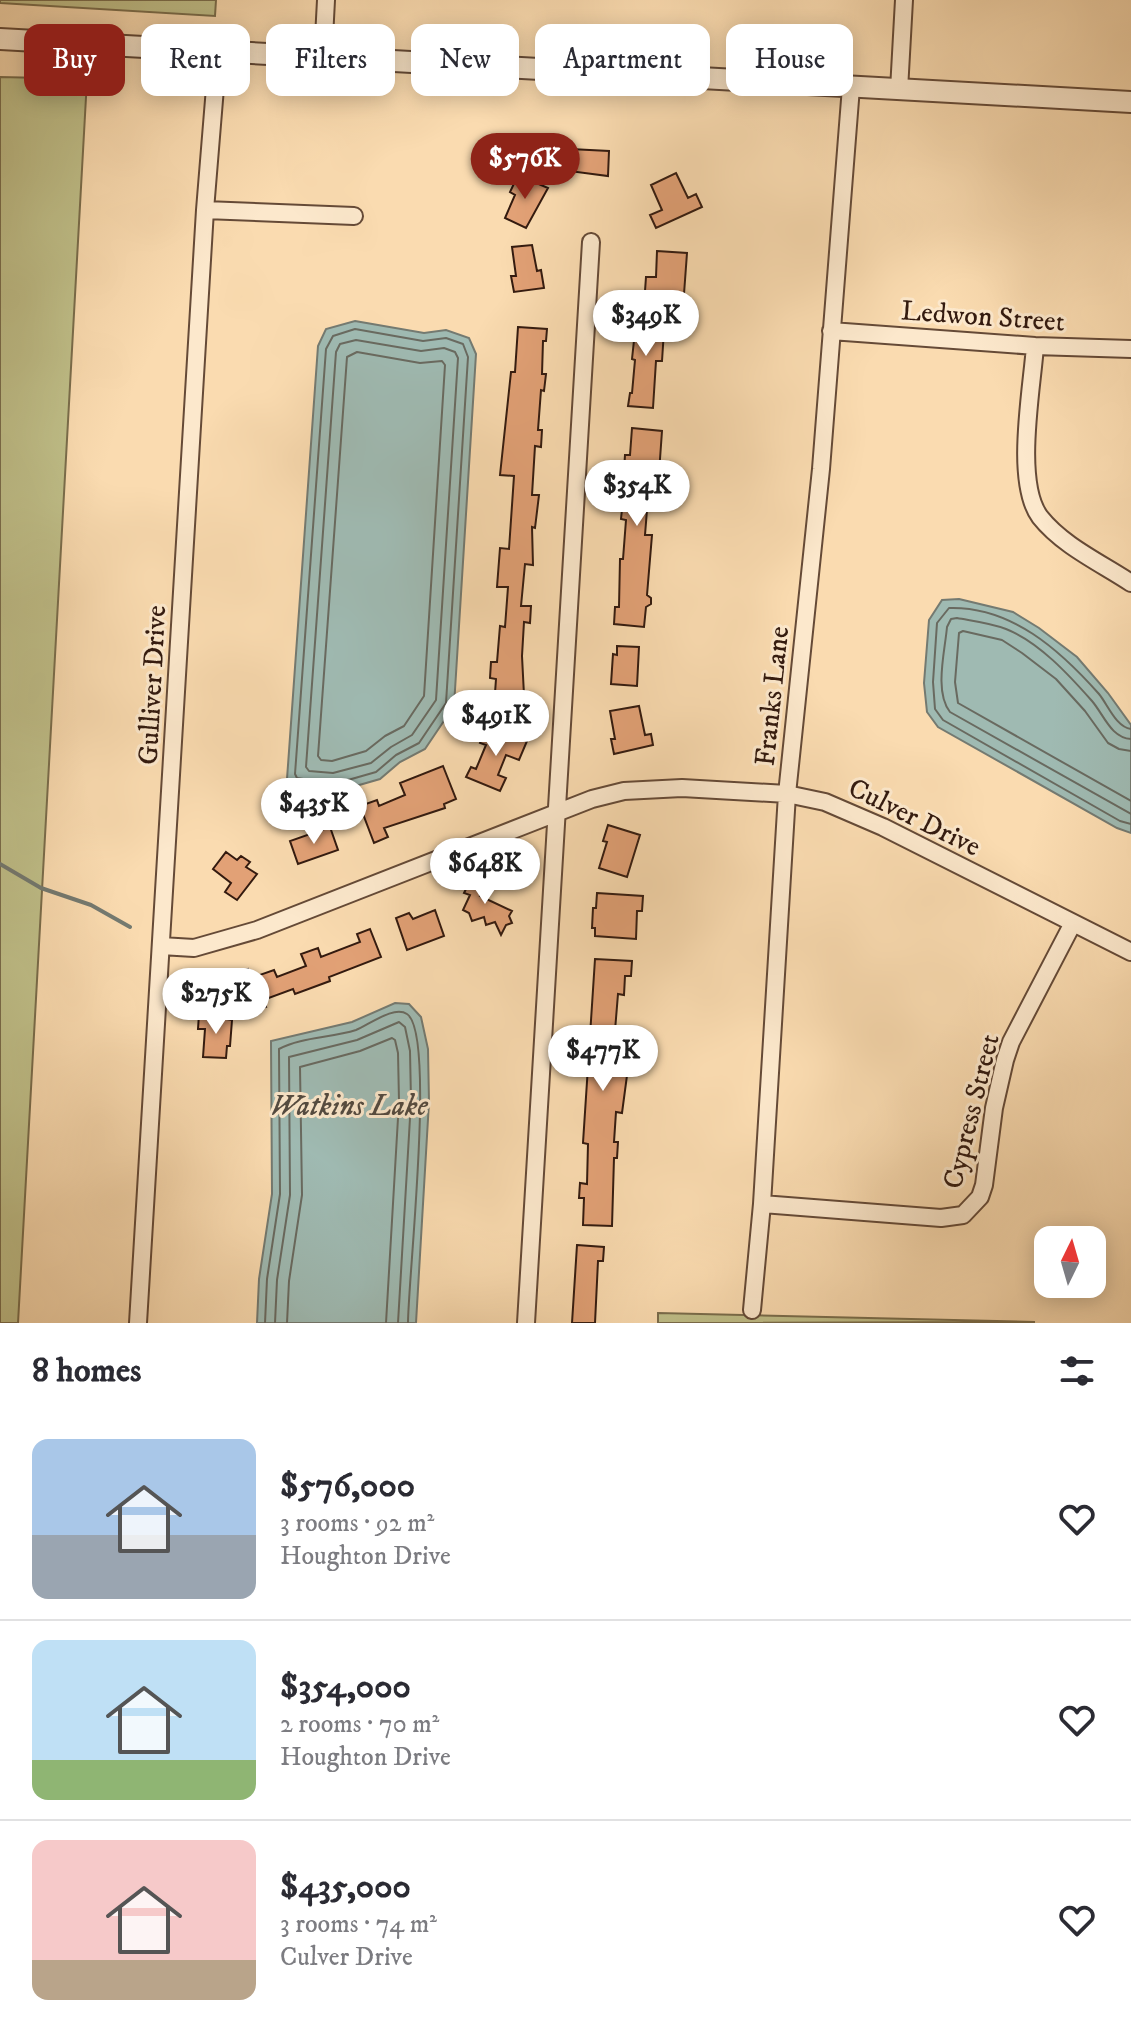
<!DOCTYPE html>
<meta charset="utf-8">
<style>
body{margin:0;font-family:"IM FELL DW Pica",serif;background:#f2f2f3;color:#2b2b33;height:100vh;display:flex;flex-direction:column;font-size:30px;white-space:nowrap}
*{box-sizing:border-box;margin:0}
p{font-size:26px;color:#7c7c81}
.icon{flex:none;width:44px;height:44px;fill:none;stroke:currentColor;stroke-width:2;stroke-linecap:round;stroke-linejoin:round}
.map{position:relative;height:1323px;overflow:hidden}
.sheet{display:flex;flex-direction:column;background:#fff;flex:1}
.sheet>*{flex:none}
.hud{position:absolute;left:24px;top:24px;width:1084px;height:72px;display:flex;gap:16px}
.needle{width:52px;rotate:5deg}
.fabs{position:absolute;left:1034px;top:1226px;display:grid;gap:16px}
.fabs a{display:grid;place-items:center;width:72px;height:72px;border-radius:16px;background:#fff;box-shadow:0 4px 20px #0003;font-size:40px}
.price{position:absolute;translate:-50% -68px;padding:0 18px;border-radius:28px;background:#fff;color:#222;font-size:26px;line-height:52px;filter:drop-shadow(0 2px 4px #0008)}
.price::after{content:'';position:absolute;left:50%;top:48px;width:24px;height:18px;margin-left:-12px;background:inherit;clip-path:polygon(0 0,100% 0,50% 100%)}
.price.active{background:#8f2418;color:#fff}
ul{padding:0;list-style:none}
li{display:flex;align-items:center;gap:24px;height:200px;padding:0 32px}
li+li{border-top:2px solid #e1e1e2}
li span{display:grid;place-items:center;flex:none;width:224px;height:160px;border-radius:16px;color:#555}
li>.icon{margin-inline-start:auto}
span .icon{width:96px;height:96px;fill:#fffc;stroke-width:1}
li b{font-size:34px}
h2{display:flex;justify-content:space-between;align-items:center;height:96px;padding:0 32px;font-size:34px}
.chip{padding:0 28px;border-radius:16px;background:#fff;box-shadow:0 4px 20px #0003;font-size:28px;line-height:72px}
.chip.active{background:#8f2418;color:#fff}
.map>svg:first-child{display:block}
.green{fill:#c0c08a;stroke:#7a6d4c;stroke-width:2}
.water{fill:#9fbab2;stroke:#747a71;stroke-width:2}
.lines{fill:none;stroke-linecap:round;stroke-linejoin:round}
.shore{stroke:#696a60;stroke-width:2}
.stream{stroke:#747a71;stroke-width:4}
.building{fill:#e2a176;stroke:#331a0f;stroke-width:2}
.minor-casing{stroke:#654a37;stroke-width:20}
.tertiary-casing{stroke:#654a37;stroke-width:24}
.minor{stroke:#fce8cc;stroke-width:16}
.tertiary{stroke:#fce8cc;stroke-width:20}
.labels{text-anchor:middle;stroke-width:6;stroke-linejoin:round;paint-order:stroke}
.street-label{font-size:28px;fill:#331a0f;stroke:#fce8cc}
.water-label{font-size:30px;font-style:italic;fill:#534a40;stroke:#fce8cc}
</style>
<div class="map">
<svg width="1131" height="1323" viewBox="0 0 1131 1323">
<rect width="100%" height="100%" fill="#fadbb0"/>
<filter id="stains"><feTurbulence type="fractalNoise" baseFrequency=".0025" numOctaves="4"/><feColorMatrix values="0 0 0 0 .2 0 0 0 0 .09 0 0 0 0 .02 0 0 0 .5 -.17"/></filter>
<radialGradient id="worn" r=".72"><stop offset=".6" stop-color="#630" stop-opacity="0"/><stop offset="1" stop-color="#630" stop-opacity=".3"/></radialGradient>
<path class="green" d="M0 0H216L215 16 0 3Z
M0 77 87 79 18 1323H0Z
M658 1313 1035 1322 658 1323Z"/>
<path class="water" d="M355 321 424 333 446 330 469 338 476 354 454 706 425 749 400 762 380 779 335 792 305 789 291 784 287 779 318 346 326 329Z
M959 599 1013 612 1039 628 1077 657 1108 693 1131 725V833L1117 828 938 727 927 712 924 683 929 620 942 600Z
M395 1003 409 1004 421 1017 428 1049 429 1102 416 1323H257L259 1279 272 1194 271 1041 352 1022Z"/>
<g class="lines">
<path class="shore" d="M355 329 423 341 446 338 463 344 468 357 446 703 419 743 396 755 376 772 334 784 297 778 295 774 326 349 333 336Z
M356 340 421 351 444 348 455 352 458 358 436 700 412 735 391 747 371 763 333 773 309 771 306 767 336 352 340 344Z
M357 352 420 363 442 361 445 365 424 696 404 726 385 736 366 751 332 761 321 760 318 756 347 357Z
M1131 729C1116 727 1108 705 1099 694 1060 650 1011 606 949 608L937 623 933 682 935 709 943 720 1120 821 1131 824
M1131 739C1111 738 1104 715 1092 701 1069 675 1039 642 1006 629 991 623 973 621 957 618L951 619 947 627C945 651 934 692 950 712L1131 814
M1131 751 1119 749 1108 743 1085 711 1056 679 1022 653 1002 640 963 631 959 633 955 682 958 703 1131 801
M265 1323 267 1279 280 1194 279 1049C301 1037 331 1038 356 1030 369 1025 394 1005 407 1014 436 1033 408 1278 408 1323
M275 1323 277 1280 290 1195 289 1057 357 1040 399 1022 405 1027 410 1051 411 1101 398 1323
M287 1323 289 1281 302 1195 300 1067 360 1051 392 1038 395 1040 398 1053 399 1101 386 1323"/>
<path class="stream" d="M0 864 41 888 91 905 130 927"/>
</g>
<path class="building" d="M570 149 609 151 608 176 569 171Z
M676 173 688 198 696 194 702 207 656 228 650 215 662 210 651 185Z
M518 175 548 188 526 228 505 218 515 195 510 192Z
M532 245 537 271 541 270 544 288 514 292 511 276H516L512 247Z
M657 251 687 253 684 294 645 291 646 277H656Z
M637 313 665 315 662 361H656L653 408 628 406 630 393H632L635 360 632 359Z
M518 327 547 329 546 341H543L542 374H546L544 391 541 390 538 430H542L541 447 535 446 532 495H539L535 528 532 527 533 565 525 564 521 606H531L530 623 524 622 522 656 524 695 495 693 496 679 490 678 491 662H497L500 626 505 627 508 587H497L500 548 509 549 514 476 500 475 511 372H515Z
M632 428 662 431 659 473 650 472 645 535H652L647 595 651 598V604L646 607 644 627 614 624 615 607H619L620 559H623L626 520 621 519 623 500 626 501 629 471H624L625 455H630Z
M617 646 639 647 637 686 611 684 613 654 617 655Z
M639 706 645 735 651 734 653 745 614 754 611 739H615L610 711Z
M485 730 500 736 502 731 527 741 519 760 506 755 498 775 506 778 500 791 466 777 471 767 476 769 486 745 480 743Z
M443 766 456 799 444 804 445 808 384 828 388 837 374 843 360 806 377 800 379 806 405 795 400 783Z
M608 825 640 835 627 877 599 868 607 842 603 841Z
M330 827 338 850 298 864 290 841Z
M226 852 237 860 241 856 250 862 246 867 257 874 237 900 225 892 231 883 213 869Z
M473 875 487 882 480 896 512 911 509 916 512 923 506 925 501 935 495 922 486 925 484 917 472 921 469 913 463 910 470 895 464 893Z
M597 893 643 896 642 911H637L636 939 595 936V928H592L593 908H596Z
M435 910 444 936 407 950 396 918 409 913 413 919Z
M370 929 381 957 329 977 330 981 295 994 293 989 263 1000 266 1007 251 1012 237 973 248 969 251 978 274 970 277 977 306 966 301 954 318 948 321 957 360 942 357 934Z
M595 959 632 961 631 976H625L624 995 618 994 612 1067 628 1068 622 1113 616 1112 614 1142H618L617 1158H614L612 1226 583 1225 584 1198H579L580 1183 587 1184 588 1144 583 1143Z
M199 1014 232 1020 230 1046H227L226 1058 203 1057 205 1029H198Z
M577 1245 604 1247 603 1261H598L595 1323H572Z"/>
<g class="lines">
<g class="minor-casing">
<path id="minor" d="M323 57 326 0
M899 90 904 0
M205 210 354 216
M831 331 1035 346 1131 349
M1035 346C1032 389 1014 482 1040 517 1063 546 1101 563 1131 583
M161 946 194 948 257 930 592 799 624 791 682 788 787 794 825 802 883 827 1131 952
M762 1204 941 1218 963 1215 980 1197 984 1185 994 1108 1005 1060 1011 1042 1073 923
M752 1310 762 1204 787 794 821 469 851 87
M138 1323 205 210 218 51
M526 1323 591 242"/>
</g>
<g class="tertiary-casing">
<path id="tertiary" d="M0 39 1131 102"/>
</g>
<use href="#minor" class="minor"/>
<use href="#tertiary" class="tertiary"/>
</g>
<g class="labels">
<g class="street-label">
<text transform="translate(983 315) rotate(4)" y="10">Ledwon Street</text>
<text transform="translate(151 685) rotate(-87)" y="10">Gulliver Drive</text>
<text transform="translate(771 696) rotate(-84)" y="10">Franks Lane</text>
<text transform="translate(915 816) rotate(26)" y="10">Culver Drive</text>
<text transform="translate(970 1111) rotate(-76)" y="10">Cypress Street</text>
</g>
<g class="water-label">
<text x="349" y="1115">Watkins Lake</text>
</g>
</g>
<rect width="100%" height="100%" filter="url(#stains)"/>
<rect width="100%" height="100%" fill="url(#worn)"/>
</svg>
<div class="fabs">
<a><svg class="needle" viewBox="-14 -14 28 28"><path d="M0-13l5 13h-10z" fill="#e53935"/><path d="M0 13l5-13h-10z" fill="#7c7c81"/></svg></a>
</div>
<b class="price active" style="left:525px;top:201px">$576K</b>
<b class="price" style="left:646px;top:358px">$349K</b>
<b class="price" style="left:637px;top:528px">$354K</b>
<b class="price" style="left:496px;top:758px">$491K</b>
<b class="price" style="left:314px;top:846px">$435K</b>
<b class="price" style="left:485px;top:906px">$648K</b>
<b class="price" style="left:216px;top:1036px">$275K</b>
<b class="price" style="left:603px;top:1093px">$477K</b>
<div class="hud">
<a class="chip active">Buy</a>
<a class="chip">Rent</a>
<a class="chip">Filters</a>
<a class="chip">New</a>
<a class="chip">Apartment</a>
<a class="chip">House</a>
</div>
</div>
<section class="sheet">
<h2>8 homes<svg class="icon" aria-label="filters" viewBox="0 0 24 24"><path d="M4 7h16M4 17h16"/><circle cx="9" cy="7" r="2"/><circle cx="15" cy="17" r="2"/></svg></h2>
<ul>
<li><span style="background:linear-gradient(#a9c7e8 60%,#9aa5b1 0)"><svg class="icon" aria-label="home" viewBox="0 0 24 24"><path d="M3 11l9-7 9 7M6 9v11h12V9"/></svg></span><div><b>$576,000</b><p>3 rooms · 92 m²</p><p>Houghton Drive</p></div><svg class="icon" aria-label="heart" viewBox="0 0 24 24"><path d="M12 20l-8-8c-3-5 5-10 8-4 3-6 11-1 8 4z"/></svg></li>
<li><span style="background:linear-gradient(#bfe0f5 75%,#8fb573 0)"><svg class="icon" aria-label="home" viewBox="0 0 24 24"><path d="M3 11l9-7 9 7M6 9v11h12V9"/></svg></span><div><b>$354,000</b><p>2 rooms · 70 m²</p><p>Houghton Drive</p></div><svg class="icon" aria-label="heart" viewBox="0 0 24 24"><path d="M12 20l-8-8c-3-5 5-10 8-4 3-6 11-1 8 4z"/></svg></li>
<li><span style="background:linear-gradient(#f6c9c9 75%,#b9a48a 0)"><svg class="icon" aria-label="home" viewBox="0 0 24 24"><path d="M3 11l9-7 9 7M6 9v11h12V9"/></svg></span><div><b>$435,000</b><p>3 rooms · 74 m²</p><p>Culver Drive</p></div><svg class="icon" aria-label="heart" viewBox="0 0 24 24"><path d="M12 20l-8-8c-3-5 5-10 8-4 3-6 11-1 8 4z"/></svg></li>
</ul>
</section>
